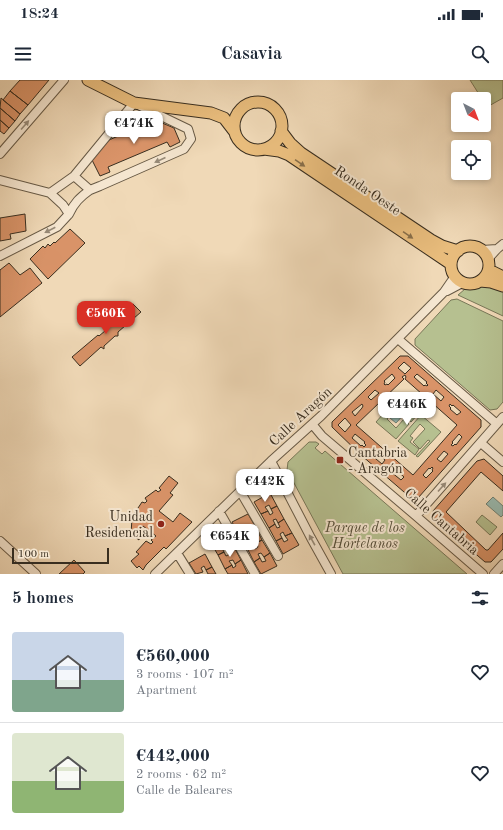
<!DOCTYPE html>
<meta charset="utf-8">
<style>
body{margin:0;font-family:"Old Standard TT",serif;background:#f2f2f3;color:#1f2937;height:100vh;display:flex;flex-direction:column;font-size:15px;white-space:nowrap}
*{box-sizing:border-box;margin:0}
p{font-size:13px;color:#747a83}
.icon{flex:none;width:22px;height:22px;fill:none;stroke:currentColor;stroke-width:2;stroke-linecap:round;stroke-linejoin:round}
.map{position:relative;height:494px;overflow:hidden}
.panel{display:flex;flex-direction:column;background:#fff;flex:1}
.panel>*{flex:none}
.needle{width:26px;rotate:138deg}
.fabs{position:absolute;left:451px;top:12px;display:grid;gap:8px}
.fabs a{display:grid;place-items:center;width:40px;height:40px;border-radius:4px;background:#fff;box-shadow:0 2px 6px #0003;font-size:20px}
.scale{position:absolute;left:12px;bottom:10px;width:97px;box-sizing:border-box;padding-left:4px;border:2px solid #392e1f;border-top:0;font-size:11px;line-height:14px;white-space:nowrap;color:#392e1f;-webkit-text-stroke:3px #f5e6d0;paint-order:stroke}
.price{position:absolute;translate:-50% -34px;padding:0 9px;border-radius:8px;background:#fff;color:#222;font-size:13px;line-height:26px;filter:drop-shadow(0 1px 2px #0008)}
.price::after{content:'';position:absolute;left:50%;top:24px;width:12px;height:9px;margin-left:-6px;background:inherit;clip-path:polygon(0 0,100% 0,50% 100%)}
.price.active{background:#d93025;color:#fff}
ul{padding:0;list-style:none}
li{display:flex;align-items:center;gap:12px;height:100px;padding:0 12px}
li+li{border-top:1px solid #e0e1e3}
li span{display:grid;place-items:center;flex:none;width:112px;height:80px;border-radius:4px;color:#555}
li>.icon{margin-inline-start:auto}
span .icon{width:48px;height:48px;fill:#fffc;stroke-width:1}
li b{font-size:17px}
h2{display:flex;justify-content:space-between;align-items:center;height:48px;padding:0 12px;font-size:17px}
.status{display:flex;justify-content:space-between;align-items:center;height:28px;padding:0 20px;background:#fff;direction:ltr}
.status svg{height:11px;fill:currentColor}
header{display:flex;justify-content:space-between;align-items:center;height:52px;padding:0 12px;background:#fff;font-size:18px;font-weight:700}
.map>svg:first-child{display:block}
.green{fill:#b6c090;stroke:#787758}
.water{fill:#9abaaf;stroke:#738275}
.building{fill:#d99368;stroke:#392e1f;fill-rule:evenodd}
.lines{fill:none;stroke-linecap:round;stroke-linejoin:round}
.minor-casing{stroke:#675945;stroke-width:10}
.major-casing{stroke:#392e1f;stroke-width:13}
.minor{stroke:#f5e6d0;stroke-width:8}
.major{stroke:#e8bc7c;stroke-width:11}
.oneway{fill:#978a78}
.oneway2{fill:#886e49}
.poi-dot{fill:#8f2418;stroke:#f5e6d0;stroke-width:1.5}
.labels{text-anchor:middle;stroke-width:4;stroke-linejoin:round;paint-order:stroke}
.street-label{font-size:14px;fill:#392e1f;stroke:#f5e6d0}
.poi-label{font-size:14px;fill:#392e1f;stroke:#f5e6d0;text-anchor:start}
.park-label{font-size:14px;font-style:italic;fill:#524b36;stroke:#f5e6d0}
</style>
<div class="status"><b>18:24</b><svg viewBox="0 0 49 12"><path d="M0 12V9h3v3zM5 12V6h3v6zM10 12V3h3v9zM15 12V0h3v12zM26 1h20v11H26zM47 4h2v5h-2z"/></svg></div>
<header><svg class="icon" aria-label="menu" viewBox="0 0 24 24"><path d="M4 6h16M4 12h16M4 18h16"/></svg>Casavia<svg class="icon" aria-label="search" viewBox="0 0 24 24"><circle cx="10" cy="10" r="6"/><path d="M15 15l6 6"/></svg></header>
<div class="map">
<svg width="503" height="494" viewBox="0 0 503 494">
<rect width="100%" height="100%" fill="#f0d9b7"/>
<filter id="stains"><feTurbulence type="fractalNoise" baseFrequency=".005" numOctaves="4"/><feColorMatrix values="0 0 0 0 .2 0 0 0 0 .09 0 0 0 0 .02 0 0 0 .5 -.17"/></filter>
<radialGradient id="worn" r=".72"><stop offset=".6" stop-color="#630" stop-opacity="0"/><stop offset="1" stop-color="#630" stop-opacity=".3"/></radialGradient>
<path class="green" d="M470 0H503V18L487 27 484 22V19H482Z
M482 205 503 210V236L458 215 465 209H473Z
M457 219 503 241V322L497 329 490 330 415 265V259L451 220Z
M399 316 419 333 411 342 406 337 410 331 401 323 387 339 396 348 404 339 409 344 396 359 376 342Z
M421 335 441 352 418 377 416 376 430 361 428 360 420 369 413 362 425 349 420 344 410 356 413 358 410 362 419 369 415 375 398 361Z
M309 362H316L319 364 315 368 322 374 325 371 467 494H343L287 390 288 382Z
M482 435 497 447 490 455 476 442Z"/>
<path class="water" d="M400 327 406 332 396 343 390 338Z
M493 417 503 426V435L501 437 486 424Z"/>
<path class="building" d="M20 0H49L28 25 10 11Z
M10 11 28 25 20 34 3 20Z
M1 18 20 34 15 41 0 28Z
M0 28 15 41 9 48 0 40Z
M0 40 9 48 4 54 0 51Z
M155 40 174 48 180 62 170 67 167 62 108 87 110 92 100 96 92 80 109 60Z
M25 134 26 151 10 154 11 159 0 161V138Z
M70 149 85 163 48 199 30 179 43 166 45 168 48 164 50 166 54 162 55 163Z
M9 183 20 195 30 188 42 203 0 237V190Z
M133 224 141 232 118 252V256H115L104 266V269L101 267 80 286 72 277 98 255 99 256 112 245 110 244Z
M400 276H408L481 340V347L418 418H411L361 375 332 347V342ZM404 282 411 288 405 294 398 288ZM392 294 395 298 388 305 387 304 385 305 384 304 385 302 384 301ZM417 294 427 302 426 303 428 305 427 306 425 305 424 306 414 297ZM405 295 406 297 405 299 457 345 413 395 356 345 404 299 402 297ZM375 310 379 313 371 320 368 317ZM436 310 444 317 441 321 433 314ZM362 324 363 326 362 328 355 336 352 332ZM450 324 452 326 453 325 461 332 457 335 450 329 451 328 449 326ZM345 338 351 345 345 352 338 345ZM355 354 365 362 364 363 366 365 364 367 362 365 361 366 352 358ZM459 354 462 357 456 365 455 364 453 366 451 365 453 363 452 362ZM374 370 385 380 382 384 370 374ZM444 371 448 374 441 382 437 379ZM432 387 433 388 432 390 433 391 426 398 423 395 429 388 430 389ZM391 388 393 389 394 388 404 397 401 400 391 392 392 391 390 389Z
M484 379 503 396V411L481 392 446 432 486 470H488L503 453V469L491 482H485L434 438 433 431 477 381Z
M169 396 178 403 170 413 173 415 159 431 173 442 180 433 192 442 166 469 164 467 146 485 143 490 139 486 137 488 131 481 139 474 136 472 146 461 151 464 153 462 151 460 156 456 143 446 141 448 139 460 131 454 132 438H135L137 435 134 434 142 422 145 423 147 421 145 418 156 410 158 412 161 410 159 408Z
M270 413 277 426 271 429 269 425 265 427 268 431 261 434 254 422Z
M277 426 284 439 278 443 276 439 273 440 275 444 269 448 261 434 268 431 270 435 273 433 271 429Z
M248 434 255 446 249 450 247 446 243 448 246 452 239 455 232 442Z
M284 439 292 453 285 456 283 452 280 454 282 458 276 461 269 448 275 444 277 448 280 447 278 443Z
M255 446 262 460 256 463 254 459 251 461 253 465 247 468 239 455 246 452 248 456 251 454 249 450Z
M292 453 299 465 283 474 276 461 282 458 284 462 288 460 285 456Z
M227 454 234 467 228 470 225 466 222 468 224 472 218 475 211 463Z
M262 460 270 473 264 477 261 473 258 474 260 478 254 482 247 468 253 465 255 469 258 467 256 463Z
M234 467 241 480 235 484 233 480 229 481 232 485 225 489 218 475 224 472 226 476 230 474 228 470Z
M270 473 277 486 261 494 254 482 260 478 262 482 266 481 264 477Z
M205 474 212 487 206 490 204 486 201 488 203 492 196 494 189 483Z
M74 480 85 492 83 494H59Z
M241 480 248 494H228L225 489 232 485 233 488 236 486 235 484Z
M212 487 216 494H208L206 490Z"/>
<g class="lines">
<g class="minor-casing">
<path id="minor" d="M0 74 64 0
M0 100 50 113 74 96 134 23 188 49 191 59 184 69 100 106 90 110 74 96
M69 134C74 123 80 117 90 110
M482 170 497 169
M0 176 57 147 69 134 63 125 50 113
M488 179 497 169 503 164
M447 211 464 202
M398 259 497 344
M312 344 322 356 416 436 483 494
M481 363 503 382
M271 381 311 458 331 494
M240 411 278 476
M219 431 255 494
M416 436 503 337
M0 461 36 494
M177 473 190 494
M155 494 271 381 321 336 444 212 455 196
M494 494 503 484"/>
</g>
<g class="major-casing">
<path id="major" d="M88 0 134 23 211 33 224 38 234 51
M234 46a24 24 0 1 1 48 0a24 24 0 1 1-48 0Z
M281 51 290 63 301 73 431 160 442 166 458 171
M264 69 279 71 289 75 451 184
M451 185a19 19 0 1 1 38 0a19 19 0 1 1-38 0Z
M489 190 503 197
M480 201 491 202 503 206"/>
</g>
<use href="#minor" class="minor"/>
<use href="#major" class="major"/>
</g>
<defs><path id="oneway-solid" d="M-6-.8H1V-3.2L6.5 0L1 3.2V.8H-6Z"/></defs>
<g class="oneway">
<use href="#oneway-solid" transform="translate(25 45) rotate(-49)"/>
<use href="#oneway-solid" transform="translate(160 80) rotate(156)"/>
<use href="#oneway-solid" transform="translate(50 150) rotate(153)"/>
<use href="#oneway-solid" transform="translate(442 407) rotate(-48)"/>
<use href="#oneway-solid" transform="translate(312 460) rotate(-119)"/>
</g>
<g class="oneway2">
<use href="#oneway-solid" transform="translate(300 83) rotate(34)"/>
<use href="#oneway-solid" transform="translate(408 155) rotate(34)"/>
</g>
<g class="poi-dot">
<rect x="336" y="376" width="8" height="8" rx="2"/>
<circle cx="161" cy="444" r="4"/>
</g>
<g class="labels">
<g class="street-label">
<text transform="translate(368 110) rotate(34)" y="5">Ronda Oeste</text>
<text transform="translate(300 336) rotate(-43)" y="5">Calle Aragón</text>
<text transform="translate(442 441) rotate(41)" y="5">Calle Cantabria</text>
</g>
<g class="poi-label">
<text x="348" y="377">Cantabria<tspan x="348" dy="16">- Aragón</tspan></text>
<text x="153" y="441" text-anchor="end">Unidad<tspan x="153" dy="16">Residencial</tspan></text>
</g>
<g class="park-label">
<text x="365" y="452">Parque de los<tspan x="365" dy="16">Hortelanos</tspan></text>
</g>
</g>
<rect width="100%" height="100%" filter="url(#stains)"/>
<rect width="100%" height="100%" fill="url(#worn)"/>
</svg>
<div class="fabs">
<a><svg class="needle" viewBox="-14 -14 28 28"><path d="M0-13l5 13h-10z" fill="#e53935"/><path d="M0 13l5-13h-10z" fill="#747a83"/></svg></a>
<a><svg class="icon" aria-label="locate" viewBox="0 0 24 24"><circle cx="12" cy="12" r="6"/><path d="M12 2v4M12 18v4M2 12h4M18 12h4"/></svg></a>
</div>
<div class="scale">100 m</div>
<b class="price" style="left:134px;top:65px">€474K</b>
<b class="price active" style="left:106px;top:255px">€560K</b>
<b class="price" style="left:407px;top:346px">€446K</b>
<b class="price" style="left:265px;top:423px">€442K</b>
<b class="price" style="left:230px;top:478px">€654K</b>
</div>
<section class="panel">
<h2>5 homes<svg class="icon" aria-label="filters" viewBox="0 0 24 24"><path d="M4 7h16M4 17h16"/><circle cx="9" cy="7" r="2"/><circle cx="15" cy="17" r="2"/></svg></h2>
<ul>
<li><span style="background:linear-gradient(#c9d6e8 60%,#7fa58c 0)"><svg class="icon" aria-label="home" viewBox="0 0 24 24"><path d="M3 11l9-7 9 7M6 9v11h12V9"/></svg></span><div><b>€560,000</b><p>3 rooms · 107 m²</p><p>Apartment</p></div><svg class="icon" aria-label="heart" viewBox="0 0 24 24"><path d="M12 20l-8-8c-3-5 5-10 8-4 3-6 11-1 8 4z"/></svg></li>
<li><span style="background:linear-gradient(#dfe7d0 60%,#8fb573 0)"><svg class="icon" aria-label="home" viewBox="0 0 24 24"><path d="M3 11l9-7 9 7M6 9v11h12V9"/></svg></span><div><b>€442,000</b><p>2 rooms · 62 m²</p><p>Calle de Baleares</p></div><svg class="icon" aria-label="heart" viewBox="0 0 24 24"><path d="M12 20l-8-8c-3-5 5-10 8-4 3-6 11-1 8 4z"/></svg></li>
</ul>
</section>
